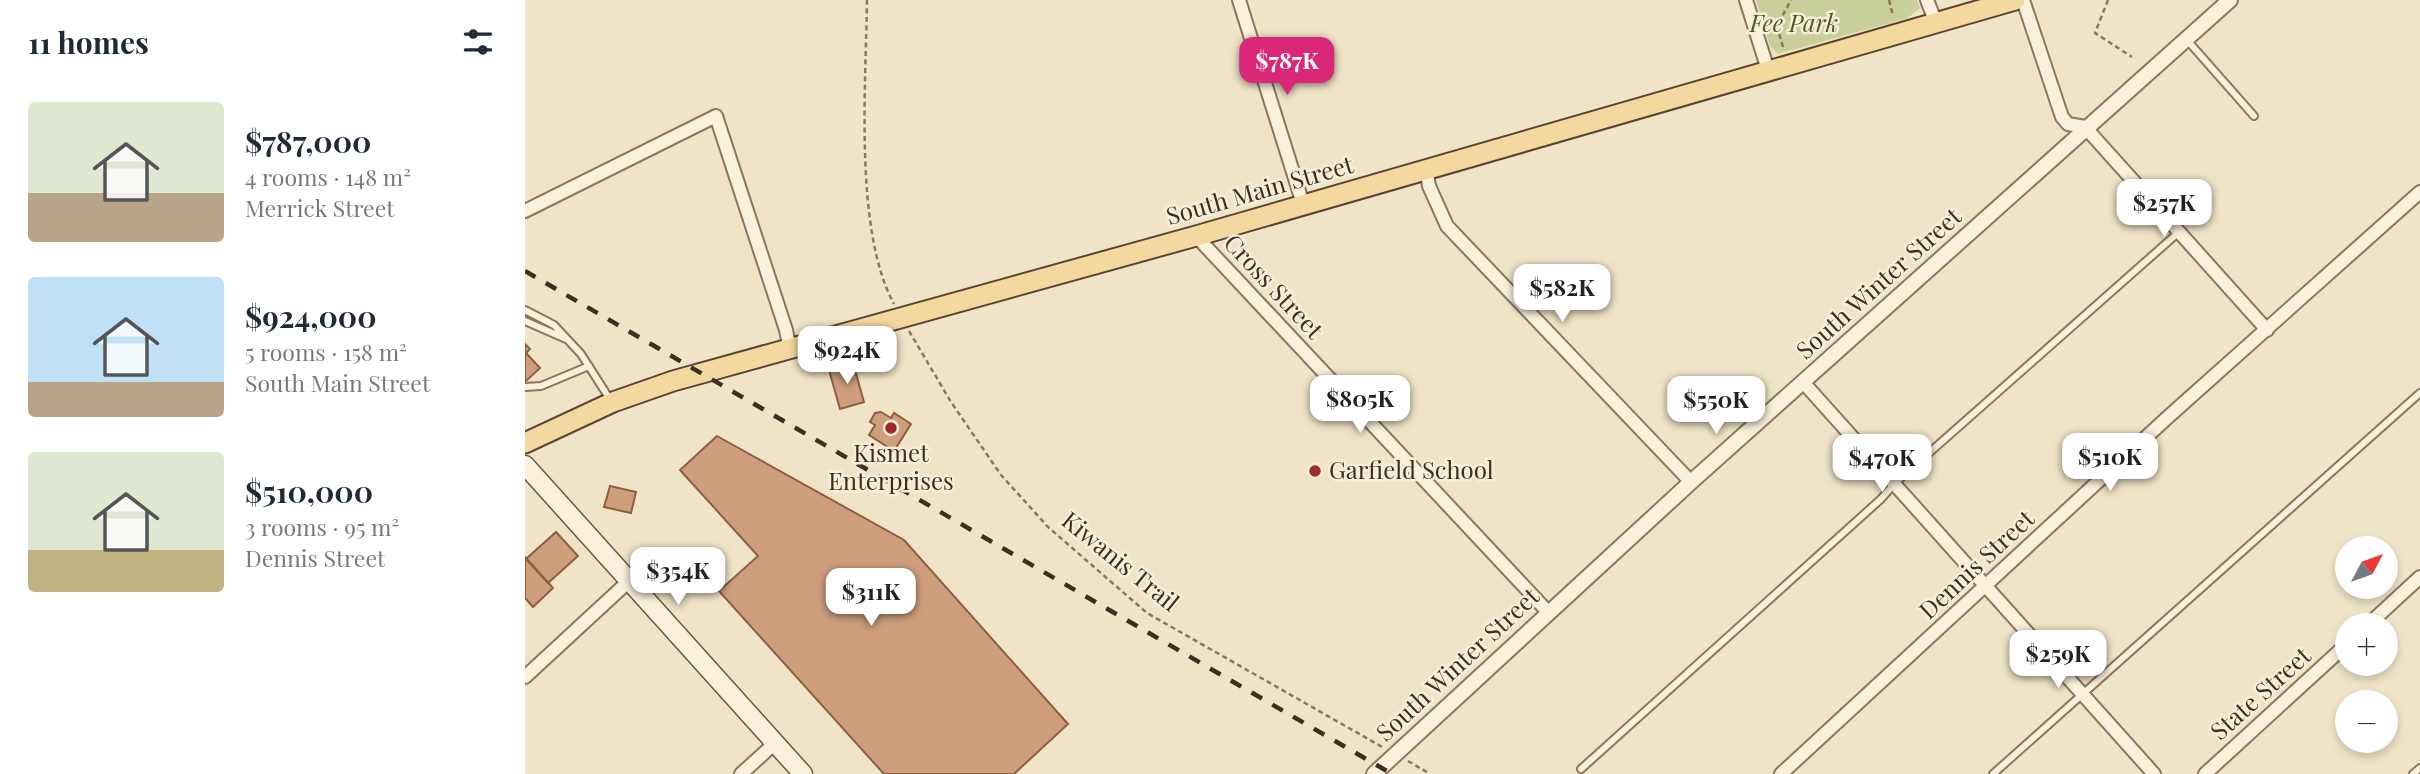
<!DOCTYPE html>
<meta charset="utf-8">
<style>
body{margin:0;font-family:"Playfair Display",serif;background:#f6f6f7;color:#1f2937;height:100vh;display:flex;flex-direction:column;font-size:26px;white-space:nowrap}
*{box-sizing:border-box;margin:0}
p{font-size:23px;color:#747a83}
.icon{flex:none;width:38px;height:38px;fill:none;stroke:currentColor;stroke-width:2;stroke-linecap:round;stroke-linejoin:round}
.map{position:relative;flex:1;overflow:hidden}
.panel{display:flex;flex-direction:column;background:#fff;width:525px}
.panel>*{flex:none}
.needle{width:46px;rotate:49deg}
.controls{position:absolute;left:1810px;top:536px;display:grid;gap:14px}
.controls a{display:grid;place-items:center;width:63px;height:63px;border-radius:50%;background:#fff;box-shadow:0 4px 10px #0003;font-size:35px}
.price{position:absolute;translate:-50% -60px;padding:0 16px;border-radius:14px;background:#fff;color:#222;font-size:23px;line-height:46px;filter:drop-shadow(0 2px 4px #0008)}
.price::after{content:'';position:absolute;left:50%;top:42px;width:21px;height:16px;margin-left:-10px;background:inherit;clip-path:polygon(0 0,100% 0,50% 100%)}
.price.on{background:#db2777;color:#fff}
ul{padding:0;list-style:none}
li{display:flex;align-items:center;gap:21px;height:175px;padding:0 28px}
li span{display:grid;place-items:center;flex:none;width:196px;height:140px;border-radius:7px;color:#555}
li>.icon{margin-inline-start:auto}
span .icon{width:84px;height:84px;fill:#fffc;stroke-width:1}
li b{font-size:30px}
h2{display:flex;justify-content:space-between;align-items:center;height:84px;padding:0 28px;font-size:30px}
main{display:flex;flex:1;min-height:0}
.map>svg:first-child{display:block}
.green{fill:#c9cf9b}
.building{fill:#cf9f7d;stroke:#8d5f41;stroke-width:2}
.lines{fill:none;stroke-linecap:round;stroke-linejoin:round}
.service-casing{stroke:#8d765c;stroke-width:10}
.minor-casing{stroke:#8d765c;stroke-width:16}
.tertiary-casing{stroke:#8d765c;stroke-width:18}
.secondary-casing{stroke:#6f573f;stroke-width:21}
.primary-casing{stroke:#5b4430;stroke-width:23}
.path{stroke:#8d765c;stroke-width:2.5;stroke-dasharray:5 3.5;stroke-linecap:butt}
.service{stroke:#faf1dc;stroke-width:6}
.minor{stroke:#faf1dc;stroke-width:12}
.tertiary{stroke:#faf1dc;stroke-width:14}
.secondary{stroke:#faf1dc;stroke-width:18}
.primary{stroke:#f3d9a0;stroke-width:19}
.rail{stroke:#3d2e20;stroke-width:4.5;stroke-dasharray:12 12;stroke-linecap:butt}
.poi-dot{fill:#9e2a2b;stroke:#f7eed8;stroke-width:2.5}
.labels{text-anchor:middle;stroke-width:5;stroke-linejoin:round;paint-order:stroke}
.park-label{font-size:24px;font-style:italic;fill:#4d5a26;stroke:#f7eed8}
.street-label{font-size:24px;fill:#3d2e20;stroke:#f7eed8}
.poi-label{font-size:24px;fill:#3d2e20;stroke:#f7eed8}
</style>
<main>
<section class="panel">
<h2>11 homes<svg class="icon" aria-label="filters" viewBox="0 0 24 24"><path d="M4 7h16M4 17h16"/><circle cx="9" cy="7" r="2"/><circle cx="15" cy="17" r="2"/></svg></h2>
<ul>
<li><span style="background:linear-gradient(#dfe7d0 65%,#b9a48a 0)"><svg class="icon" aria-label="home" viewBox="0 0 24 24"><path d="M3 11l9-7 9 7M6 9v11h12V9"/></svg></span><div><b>$787,000</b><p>4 rooms · 148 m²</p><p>Merrick Street</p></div></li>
<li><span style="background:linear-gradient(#bfe0f5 75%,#b9a48a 0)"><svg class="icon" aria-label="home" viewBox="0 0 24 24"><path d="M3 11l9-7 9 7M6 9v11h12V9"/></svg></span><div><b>$924,000</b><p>5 rooms · 158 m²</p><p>South Main Street</p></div></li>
<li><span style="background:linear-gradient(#dfe7d0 70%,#c2b280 0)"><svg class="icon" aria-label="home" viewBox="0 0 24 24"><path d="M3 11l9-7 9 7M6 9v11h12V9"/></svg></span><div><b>$510,000</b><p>3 rooms · 95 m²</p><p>Dennis Street</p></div></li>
</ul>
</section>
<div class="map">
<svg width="1895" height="774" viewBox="0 0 1895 774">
<rect width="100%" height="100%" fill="#f0e4c8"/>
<path class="green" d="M1231 0H1392L1395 8 1383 18 1253 54 1245 46Z"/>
<path class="building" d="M0 344 5 349 1 353 15 368 0 382Z
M328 363 339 402 315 409 304 370Z
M356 412 366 418 369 413 386 424 369 451 344 435 350 425 345 422 350 413Z
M192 436 379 540 543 724 489 774H359L194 591 233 556 155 470Z
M85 486 111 492 106 513 79 507Z
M31 532 53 556 23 583 1 559Z
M0 557 28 588 8 607 0 598Z"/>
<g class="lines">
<g class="service-casing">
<path id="service" d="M1662 40 1729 116
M0 310 29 325 56 354 86 401
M0 321 41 339
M0 387 16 386 64 366
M1056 769 1356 499 1370 483 1654 232
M1468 774 1895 393
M1888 774 1895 768"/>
</g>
<g class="minor-casing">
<path id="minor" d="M714 0 778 204
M1221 0 1243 70
M1402 0 1411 23
M1498 0 1537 117 1543 124 1560 127 1742 330
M901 168 904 186 922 226 1166 482
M0 211 191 116 261 330 265 350
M671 236 1023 612
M1278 382 1629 774
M1843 625 1895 577
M0 677 104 581
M216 774 250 743
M1256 774 1643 417 1895 192
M1680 774 1822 644"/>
</g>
<g class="tertiary-casing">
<path id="tertiary" d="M849 774 1166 482 1705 0"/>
</g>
<g class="secondary-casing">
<path id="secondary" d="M0 465 278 774"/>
</g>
<g class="primary-casing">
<path id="primary" d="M0 443 88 402 148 381 671 236 1490 0"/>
</g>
<path class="path" d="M342 0C341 84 329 231 369 304
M1364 0 1368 16
M1583 0 1570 33 1607 57
M1258 47 1252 26 1266 0
M384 331 426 402 476 475 523 527 622 613 859 748
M883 761 905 774"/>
<use href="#service" class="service"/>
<use href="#minor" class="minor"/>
<use href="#tertiary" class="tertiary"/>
<use href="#secondary" class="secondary"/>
<use href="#primary" class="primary"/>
<path class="rail" d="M0 271 867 774"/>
</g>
<g class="poi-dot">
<circle cx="366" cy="428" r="7"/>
<circle cx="790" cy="471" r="7"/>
</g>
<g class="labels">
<g class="park-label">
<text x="1269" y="32">Fee Park</text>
</g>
<g class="street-label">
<text transform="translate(735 191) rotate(-16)" y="8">South Main Street</text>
<text transform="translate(1354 284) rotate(-42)" y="8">South Winter Street</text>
<text transform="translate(748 287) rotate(47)" y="8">Cross Street</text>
<text transform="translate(595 562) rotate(39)" y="8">Kiwanis Trail</text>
<text transform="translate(1452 565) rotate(-43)" y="8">Dennis Street</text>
<text transform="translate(933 665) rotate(-43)" y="8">South Winter Street</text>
<text transform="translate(1736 694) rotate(-42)" y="8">State Street</text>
</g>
<g class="poi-label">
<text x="366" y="462">Kismet<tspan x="366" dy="28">Enterprises</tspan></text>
<text x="804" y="479" text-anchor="start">Garfield School</text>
</g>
</g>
</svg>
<div class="controls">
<a><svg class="needle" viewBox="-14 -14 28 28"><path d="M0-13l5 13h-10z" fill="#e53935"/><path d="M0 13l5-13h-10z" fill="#747a83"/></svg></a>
<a>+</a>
<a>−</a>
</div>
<b class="price on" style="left:762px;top:97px">$787K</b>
<b class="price" style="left:1639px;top:239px">$257K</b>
<b class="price" style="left:1037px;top:324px">$582K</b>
<b class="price" style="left:322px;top:386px">$924K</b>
<b class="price" style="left:835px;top:435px">$805K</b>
<b class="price" style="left:1191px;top:436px">$550K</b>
<b class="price" style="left:1585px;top:493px">$510K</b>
<b class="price" style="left:1357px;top:494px">$470K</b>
<b class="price" style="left:153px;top:607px">$354K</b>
<b class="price" style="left:346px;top:628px">$311K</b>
<b class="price" style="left:1533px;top:690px">$259K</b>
</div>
</main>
